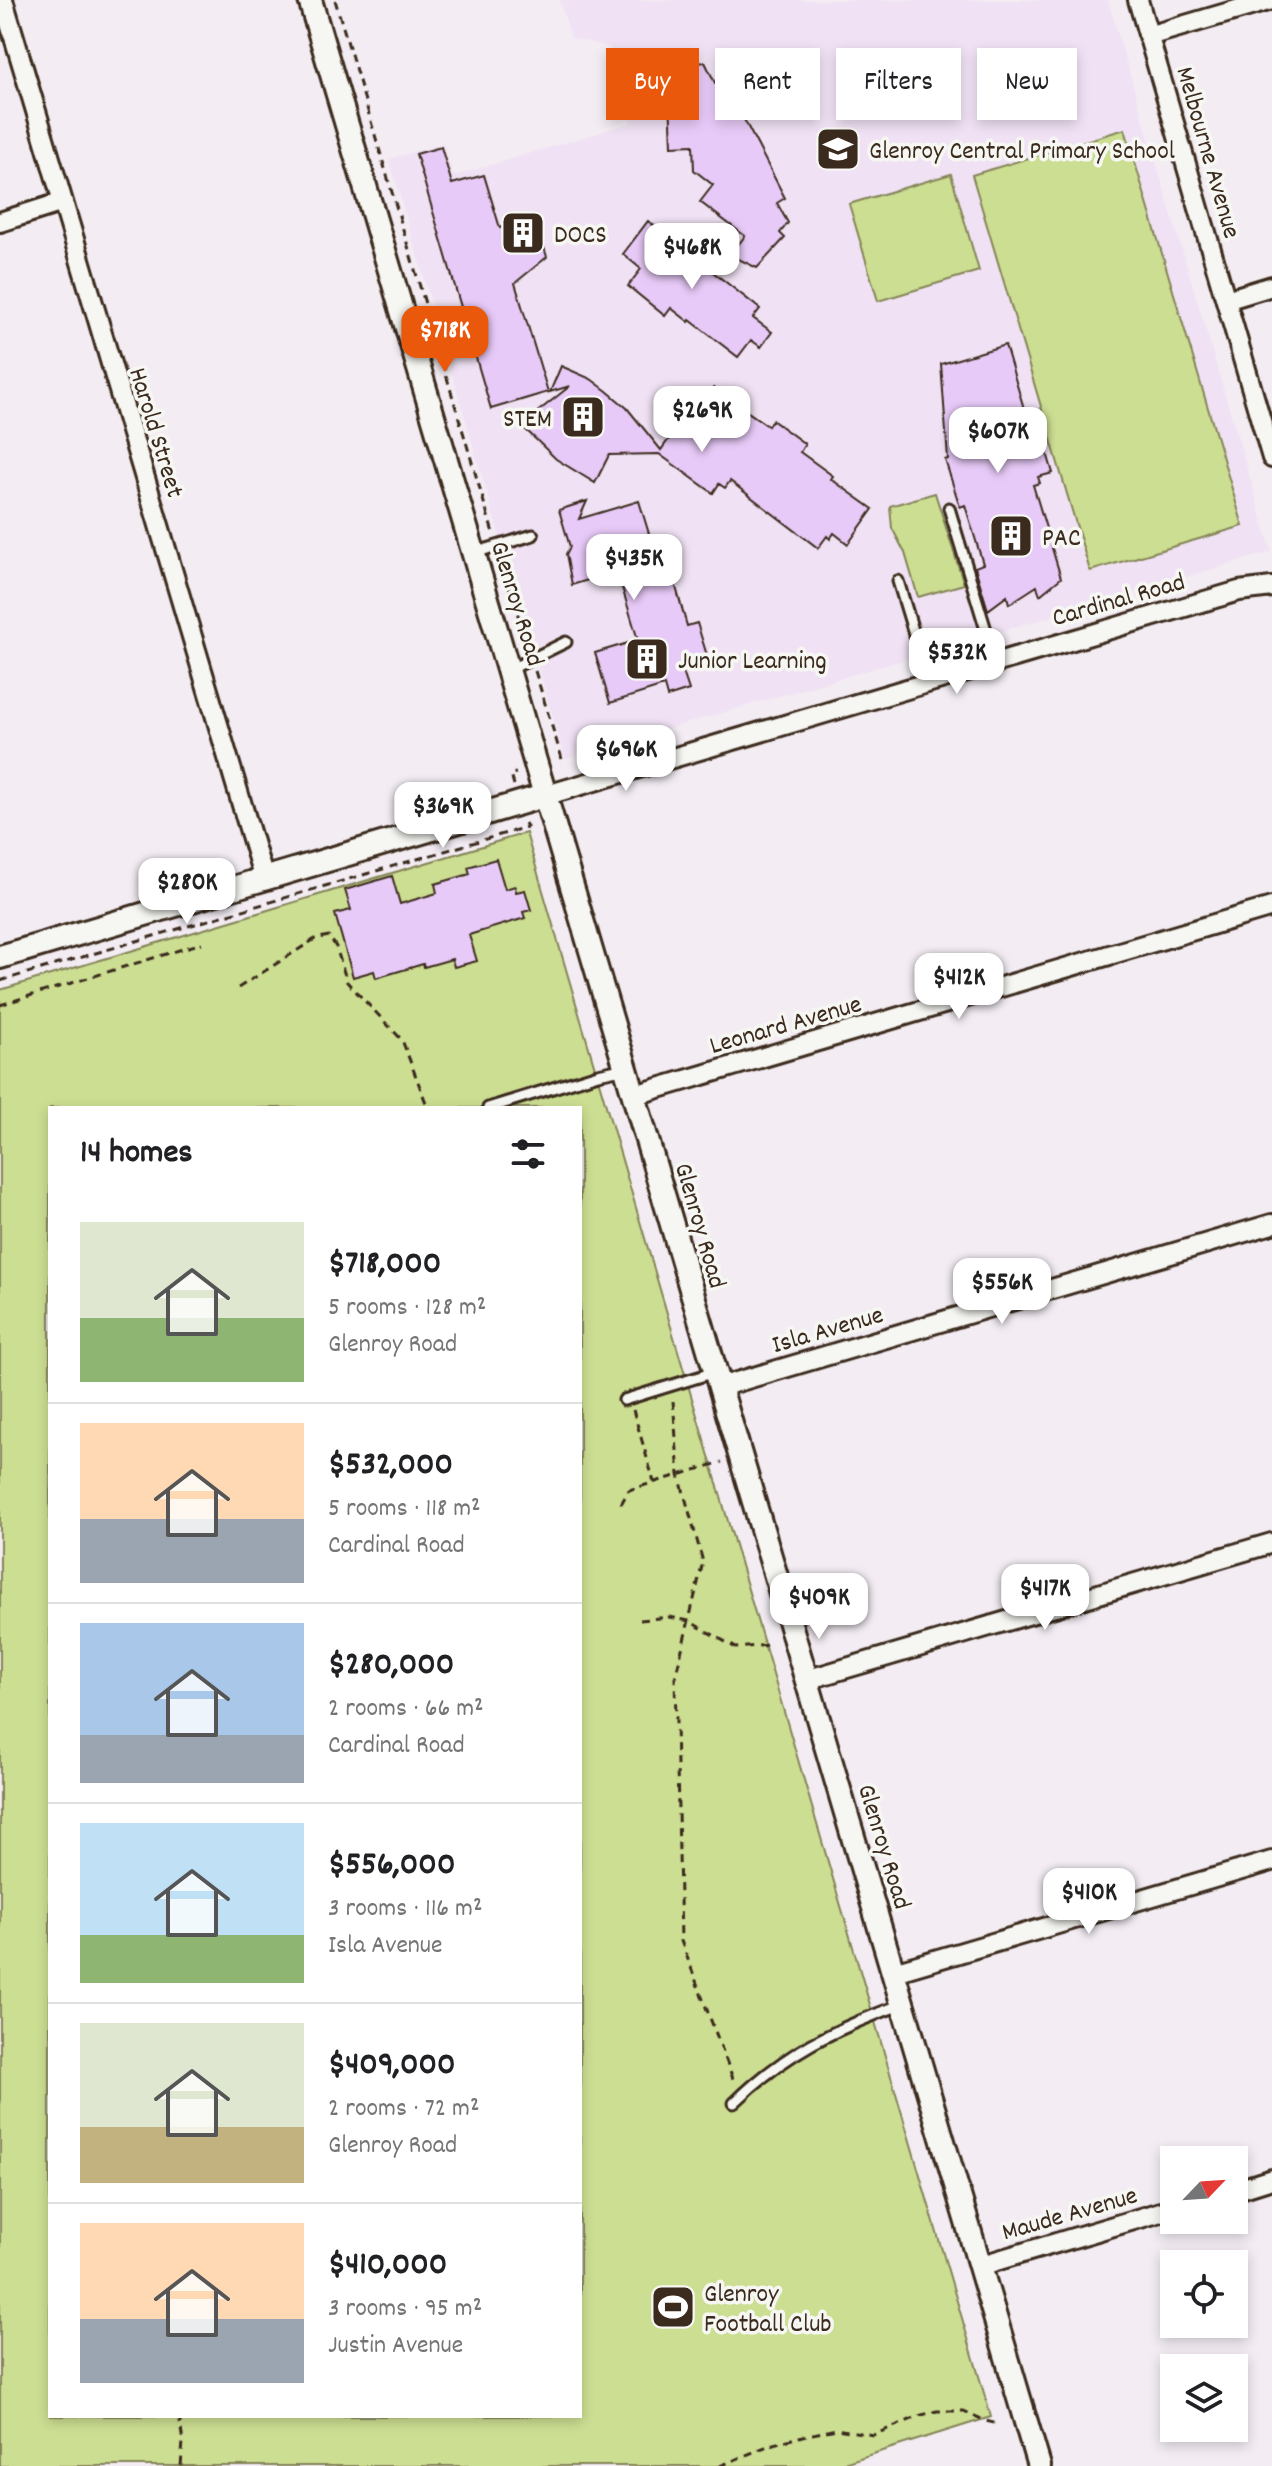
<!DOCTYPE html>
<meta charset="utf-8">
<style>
body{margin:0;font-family:Dekko,sans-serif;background:#f2f2f2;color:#202124;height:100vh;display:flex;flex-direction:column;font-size:30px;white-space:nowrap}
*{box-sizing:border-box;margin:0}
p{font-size:26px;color:#757577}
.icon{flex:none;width:44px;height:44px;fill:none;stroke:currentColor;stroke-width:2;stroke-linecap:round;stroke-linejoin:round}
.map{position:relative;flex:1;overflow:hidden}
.side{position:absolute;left:48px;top:1106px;width:534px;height:1312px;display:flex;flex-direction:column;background:#fff;border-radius:0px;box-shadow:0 4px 12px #0003}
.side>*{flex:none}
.guide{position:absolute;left:606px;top:48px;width:546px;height:72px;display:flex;gap:16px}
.needle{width:52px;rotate:65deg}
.buttons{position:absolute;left:1160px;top:2146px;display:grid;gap:16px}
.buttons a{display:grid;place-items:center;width:88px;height:88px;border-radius:0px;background:#fff;box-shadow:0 4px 12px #0003;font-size:40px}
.price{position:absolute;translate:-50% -68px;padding:0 18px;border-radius:16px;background:#fff;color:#222;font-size:26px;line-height:52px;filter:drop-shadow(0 2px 4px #0008)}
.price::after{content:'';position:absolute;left:50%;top:48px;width:24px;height:18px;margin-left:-12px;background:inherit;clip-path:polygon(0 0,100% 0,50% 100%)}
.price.active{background:#ea580c;color:#fff}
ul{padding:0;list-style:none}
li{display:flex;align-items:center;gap:24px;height:200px;padding:0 32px}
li+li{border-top:2px solid #e0e0e0}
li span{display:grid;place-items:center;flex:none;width:224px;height:160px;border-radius:0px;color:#555}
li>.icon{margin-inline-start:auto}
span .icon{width:96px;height:96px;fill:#fffc;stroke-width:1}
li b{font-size:34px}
h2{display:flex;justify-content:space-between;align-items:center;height:96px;padding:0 32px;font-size:34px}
.tag{padding:0 28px;border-radius:0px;background:#fff;box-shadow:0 4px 12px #0003;font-size:28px;line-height:72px}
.tag.active{background:#ea580c;color:#fff}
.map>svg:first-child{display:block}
.built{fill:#f0e2f4}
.green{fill:#ccde92;stroke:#848458;stroke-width:2;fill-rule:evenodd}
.building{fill:#e8caf8;stroke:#3b2a1e;stroke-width:2}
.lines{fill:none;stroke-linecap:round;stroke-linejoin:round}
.service-casing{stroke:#3b2a1e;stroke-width:15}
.minor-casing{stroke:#3b2a1e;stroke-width:24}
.tertiary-casing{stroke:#3b2a1e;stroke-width:28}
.path{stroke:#3b2a1e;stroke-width:3;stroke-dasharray:8 6;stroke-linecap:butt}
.service{stroke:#f6f6f2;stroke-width:9}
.minor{stroke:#f6f6f2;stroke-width:18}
.tertiary{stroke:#f6f6f2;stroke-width:22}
.labels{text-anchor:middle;stroke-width:7;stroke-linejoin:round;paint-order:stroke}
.poi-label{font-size:26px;fill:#3b2a1e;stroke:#f6f6f2;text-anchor:start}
.street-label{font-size:26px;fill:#3b2a1e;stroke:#f6f6f2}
</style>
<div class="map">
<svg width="1272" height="2466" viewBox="0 0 1272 2466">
<rect width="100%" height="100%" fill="#f3edf3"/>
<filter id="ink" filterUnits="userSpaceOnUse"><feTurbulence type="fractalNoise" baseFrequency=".0125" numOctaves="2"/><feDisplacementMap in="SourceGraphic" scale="16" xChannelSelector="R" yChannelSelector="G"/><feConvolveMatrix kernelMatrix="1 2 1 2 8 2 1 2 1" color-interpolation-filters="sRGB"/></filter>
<g filter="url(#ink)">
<path class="built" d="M559 0H1108L1272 552 565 759 389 159 443 143 453 176 631 123 609 47 571 38Z"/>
<path class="green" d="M1125 129 1243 526 1090 571 972 175Z
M951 174 979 271 878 301 849 204Z
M935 493 964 584 918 597 905 553 892 528 890 506Z
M526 833 991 2417 834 2466H0V990ZM50 1108H580V2416H50Z"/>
<path class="building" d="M705 62 715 83 723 79 785 198 777 203 788 223 780 233 785 238 757 268 730 255 745 236 700 202 713 185 694 170 693 145 672 146 670 98 691 97 689 64Z
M441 147 452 184 484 175 500 228 535 218 547 257 515 283 548 392 491 409 416 154Z
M648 221 760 309 753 318 772 332 761 347 751 340 738 357 690 320 689 322 671 308 665 316 628 286 641 269 623 254Z
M1005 345 1034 442 1043 440 1053 473 1038 477 1040 483 1033 485 1061 578 1040 595 1037 586 1009 604 1007 596 988 610 975 567 983 564 965 505 960 507 945 460 948 459 941 364Z
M561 366 591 379 607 391 627 408 661 450 681 422 687 427 714 388 768 426 772 420 805 444 800 452 833 476 831 479 873 509 848 544 834 533 830 539 827 536 818 548 730 481 725 488 719 484 713 493 659 454 609 455 595 483 556 459 521 425 570 386 550 392Z
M587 501 579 519 639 501 664 583 674 580 687 626 697 623 709 662 682 669 689 690 667 697 664 686 610 703 595 653 638 640 617 571 572 585 566 554 570 547 559 510Z
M496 859 505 889 515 886 516 892 525 890 531 910 523 912 525 918 469 935 477 961 454 967 452 959 424 967 423 964 376 978 374 971 353 977 335 914 351 910 345 890 392 876 400 904 437 893 435 884 470 874 468 867Z"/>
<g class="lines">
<g class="service-casing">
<path id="service" d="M949 508 996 663
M474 553 533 535
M898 581 929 683
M509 670 566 642
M488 1108 598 1074 626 1068
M624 1400 715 1372
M734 2103C786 2052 833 2030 900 2005"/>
</g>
<g class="minor-casing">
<path id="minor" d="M3 0 264 879
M1138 0 1272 458
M1148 36 1271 0
M0 222 63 202
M1226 300 1272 286
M547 795 1239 591 1272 587
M635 1095 1272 907
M720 1387 1272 1224
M806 1680 1272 1543
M894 1972 1272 1861
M1234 2191 1272 2179
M979 2266 1174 2208"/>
</g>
<g class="tertiary-casing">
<path id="tertiary" d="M310 0 1039 2466
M0 957 547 795"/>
</g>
<path class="path" d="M335 0 493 533
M501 560 527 644
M535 671 562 759 558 760
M514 785 511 774 516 773
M0 981 527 827 525 823
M238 988 315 939 329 936 336 947 347 982 402 1040 428 1108
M0 1005 202 943
M673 1401 679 1475 703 1562 675 1678 681 1941 735 2084
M633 1410 654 1482
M621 1504 629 1490 722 1462
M640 1620 669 1617 689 1621 736 1648 769 1645
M179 2416 183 2442 181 2466
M720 2466 770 2445 799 2437 836 2429 873 2435 922 2415 937 2411H964L986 2421 998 2424"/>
<use href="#service" class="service"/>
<use href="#minor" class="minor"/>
<use href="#tertiary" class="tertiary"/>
</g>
</g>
<defs>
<g id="school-square" transform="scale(2.3)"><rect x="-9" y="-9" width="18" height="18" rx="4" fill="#3b2a1e" stroke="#f6f6f2"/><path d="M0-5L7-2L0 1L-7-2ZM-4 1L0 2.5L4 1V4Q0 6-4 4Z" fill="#fff"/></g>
<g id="building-square" transform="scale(2.3)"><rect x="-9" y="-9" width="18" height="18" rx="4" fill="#3b2a1e" stroke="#f6f6f2"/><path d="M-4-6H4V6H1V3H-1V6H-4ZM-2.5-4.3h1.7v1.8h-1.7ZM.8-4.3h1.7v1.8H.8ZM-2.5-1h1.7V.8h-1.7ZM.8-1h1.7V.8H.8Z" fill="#fff"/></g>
<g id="stadium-square" transform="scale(2.3)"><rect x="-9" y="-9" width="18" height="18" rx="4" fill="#3b2a1e" stroke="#f6f6f2"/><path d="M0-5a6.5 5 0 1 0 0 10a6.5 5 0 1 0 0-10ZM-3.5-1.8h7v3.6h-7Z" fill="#fff"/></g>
</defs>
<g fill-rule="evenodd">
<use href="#school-square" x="838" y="149"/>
<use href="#building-square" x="523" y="233"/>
<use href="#building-square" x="583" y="417"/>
<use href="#building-square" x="1011" y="536"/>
<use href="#building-square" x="647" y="659"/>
<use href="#stadium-square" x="673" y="2307"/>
</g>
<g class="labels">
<g class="poi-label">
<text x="869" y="158">Glenroy Central Primary School</text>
<text x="554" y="242">DOCS</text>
<text x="552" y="426" text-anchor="end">STEM</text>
<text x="1042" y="545">PAC</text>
<text x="678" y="668">Junior Learning</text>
<text x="704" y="2301">Glenroy<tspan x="704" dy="30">Football Club</tspan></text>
</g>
<g class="street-label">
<text transform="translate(1210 152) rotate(74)" y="9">Melbourne Avenue</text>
<text transform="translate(158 432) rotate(73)" y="9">Harold Street</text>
<text transform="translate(1118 598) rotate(-16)" y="9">Cardinal Road</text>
<text transform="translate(519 603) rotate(73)" y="9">Glenroy Road</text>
<text transform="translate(785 1023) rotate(-16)" y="9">Leonard Avenue</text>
<text transform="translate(702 1225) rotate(74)" y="9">Glenroy Road</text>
<text transform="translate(827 1328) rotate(-16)" y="9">Isla Avenue</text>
<text transform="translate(886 1846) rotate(73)" y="9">Glenroy Road</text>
<text transform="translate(1069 2212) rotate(-16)" y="9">Maude Avenue</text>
</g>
</g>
</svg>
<div class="buttons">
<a><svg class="needle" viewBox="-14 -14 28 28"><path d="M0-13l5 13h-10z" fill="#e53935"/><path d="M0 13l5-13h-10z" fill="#757577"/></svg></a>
<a><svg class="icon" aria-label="locate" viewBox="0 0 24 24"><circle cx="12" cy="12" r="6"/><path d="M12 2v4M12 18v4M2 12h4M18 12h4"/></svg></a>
<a><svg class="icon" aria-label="layers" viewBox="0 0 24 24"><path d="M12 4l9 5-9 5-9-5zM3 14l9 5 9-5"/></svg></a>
</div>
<b class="price" style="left:692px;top:291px">$468K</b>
<b class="price active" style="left:445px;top:374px">$718K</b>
<b class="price" style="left:702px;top:454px">$269K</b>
<b class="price" style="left:998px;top:475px">$607K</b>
<b class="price" style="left:634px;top:602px">$435K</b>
<b class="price" style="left:957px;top:696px">$532K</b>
<b class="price" style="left:626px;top:793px">$696K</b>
<b class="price" style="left:443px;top:850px">$369K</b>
<b class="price" style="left:187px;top:926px">$280K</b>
<b class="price" style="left:959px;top:1021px">$412K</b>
<b class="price" style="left:1002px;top:1326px">$556K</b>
<b class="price" style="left:1045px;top:1632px">$417K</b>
<b class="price" style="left:819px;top:1641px">$409K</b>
<b class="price" style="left:1089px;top:1936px">$410K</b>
<div class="guide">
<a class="tag active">Buy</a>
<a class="tag">Rent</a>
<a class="tag">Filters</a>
<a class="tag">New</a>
</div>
<section class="side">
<h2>14 homes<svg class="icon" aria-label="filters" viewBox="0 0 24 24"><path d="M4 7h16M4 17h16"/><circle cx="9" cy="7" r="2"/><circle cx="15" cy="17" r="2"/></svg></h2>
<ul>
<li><span style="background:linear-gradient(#dfe7d0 60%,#8fb573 0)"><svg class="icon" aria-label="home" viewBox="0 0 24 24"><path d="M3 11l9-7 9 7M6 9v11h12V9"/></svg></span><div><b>$718,000</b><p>5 rooms · 128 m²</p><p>Glenroy Road</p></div></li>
<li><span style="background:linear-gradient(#ffd9b3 60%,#9aa5b1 0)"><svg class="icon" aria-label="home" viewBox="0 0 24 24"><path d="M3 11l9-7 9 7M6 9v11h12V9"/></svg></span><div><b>$532,000</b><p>5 rooms · 118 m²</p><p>Cardinal Road</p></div></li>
<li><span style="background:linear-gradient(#a9c7e8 70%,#9aa5b1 0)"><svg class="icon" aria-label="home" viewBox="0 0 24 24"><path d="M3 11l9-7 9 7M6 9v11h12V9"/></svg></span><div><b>$280,000</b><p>2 rooms · 66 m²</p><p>Cardinal Road</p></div></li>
<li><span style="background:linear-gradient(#bfe0f5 70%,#8fb573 0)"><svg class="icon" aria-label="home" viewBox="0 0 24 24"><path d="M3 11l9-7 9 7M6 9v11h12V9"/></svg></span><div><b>$556,000</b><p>3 rooms · 116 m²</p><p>Isla Avenue</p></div></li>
<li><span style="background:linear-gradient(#dfe7d0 65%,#c2b280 0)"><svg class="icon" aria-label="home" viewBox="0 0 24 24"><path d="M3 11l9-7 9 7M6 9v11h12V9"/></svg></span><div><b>$409,000</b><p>2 rooms · 72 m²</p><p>Glenroy Road</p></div></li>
<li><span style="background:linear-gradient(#ffd9b3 60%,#9aa5b1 0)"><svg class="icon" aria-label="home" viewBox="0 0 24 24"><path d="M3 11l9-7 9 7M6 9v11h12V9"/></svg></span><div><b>$410,000</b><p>3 rooms · 95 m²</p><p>Justin Avenue</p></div></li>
</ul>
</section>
</div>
